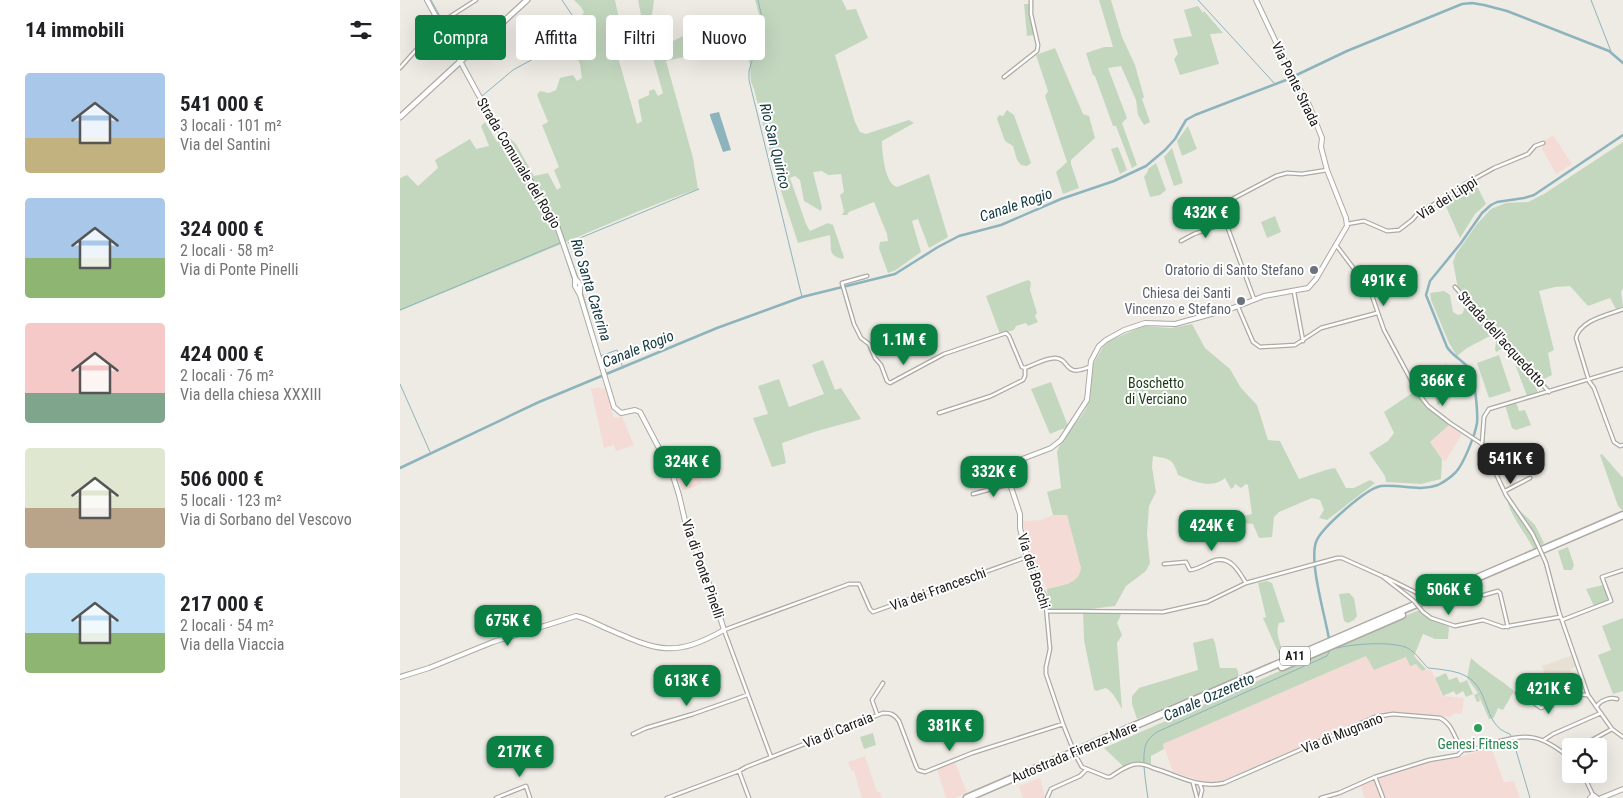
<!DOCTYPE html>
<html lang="it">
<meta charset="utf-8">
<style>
body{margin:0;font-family:"Roboto Condensed",sans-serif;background:#f6f6f6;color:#202124;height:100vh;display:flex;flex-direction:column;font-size:19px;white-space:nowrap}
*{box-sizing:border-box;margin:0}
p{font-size:16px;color:#757577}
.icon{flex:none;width:28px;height:28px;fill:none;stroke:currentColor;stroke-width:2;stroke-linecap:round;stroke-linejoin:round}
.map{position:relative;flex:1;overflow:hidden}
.details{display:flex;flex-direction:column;background:#fff;width:400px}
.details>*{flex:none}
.banner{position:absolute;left:15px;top:15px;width:475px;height:45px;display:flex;gap:10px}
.tools{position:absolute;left:1162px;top:738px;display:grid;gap:10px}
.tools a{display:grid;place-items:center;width:45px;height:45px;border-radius:5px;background:#fff;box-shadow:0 5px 20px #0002;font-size:25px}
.price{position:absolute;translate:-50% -42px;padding:0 11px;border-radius:10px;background:#0b8043;color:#fff;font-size:16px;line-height:32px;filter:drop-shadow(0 1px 2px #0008)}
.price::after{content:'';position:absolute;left:50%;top:30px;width:15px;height:11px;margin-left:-8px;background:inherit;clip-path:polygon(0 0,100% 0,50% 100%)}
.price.selected{background:#222;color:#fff}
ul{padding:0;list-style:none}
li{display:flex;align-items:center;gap:15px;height:125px;padding:0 25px}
li span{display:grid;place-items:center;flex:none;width:140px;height:100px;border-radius:5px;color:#555}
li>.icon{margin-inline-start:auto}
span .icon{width:60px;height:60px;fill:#fffc;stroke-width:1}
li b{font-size:21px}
h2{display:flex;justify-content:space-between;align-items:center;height:60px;padding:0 25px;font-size:21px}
.tag{padding:0 18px;border-radius:5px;background:#fff;box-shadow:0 5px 20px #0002;font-size:18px;line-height:45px}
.tag.selected{background:#0b8043;color:#fff}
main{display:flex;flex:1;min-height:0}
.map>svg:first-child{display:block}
.built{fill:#e7e0d3}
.industrial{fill:#f5dbd6}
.green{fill:#c3d7bf}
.water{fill:#8db3bc}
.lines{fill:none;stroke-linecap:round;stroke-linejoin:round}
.stream{stroke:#8db3bc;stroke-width:1}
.canal{stroke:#8db3bc;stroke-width:2.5}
.minor-casing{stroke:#adaaa4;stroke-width:5}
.tertiary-casing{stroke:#adaaa4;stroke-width:6}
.secondary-casing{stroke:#adaaa4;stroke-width:7}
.motorway-casing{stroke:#adaaa4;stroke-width:9}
.minor{stroke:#fff;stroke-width:2.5}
.tertiary{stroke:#fff;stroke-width:4}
.secondary{stroke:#fff;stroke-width:4.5}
.motorway{stroke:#fff;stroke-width:6}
.minor-bridge-casing{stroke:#adaaa4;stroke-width:5;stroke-linecap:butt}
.minor-bridge{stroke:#fff;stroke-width:2.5}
.worship-dot{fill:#6b7280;stroke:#fff;stroke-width:2}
.leisure-dot{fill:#2e9e5b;stroke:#fff;stroke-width:2}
.labels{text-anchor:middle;stroke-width:4;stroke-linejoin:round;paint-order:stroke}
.shield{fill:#fff;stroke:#5f5f5d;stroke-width:1}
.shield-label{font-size:12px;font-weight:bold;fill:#1b1a18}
.street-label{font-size:14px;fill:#1b1a18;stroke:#fff}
.worship-label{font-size:14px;fill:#5b616d;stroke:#fff;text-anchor:end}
.park-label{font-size:14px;fill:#1b3a14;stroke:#fff}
.leisure-label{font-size:14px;fill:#27864d;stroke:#fff}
.water-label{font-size:15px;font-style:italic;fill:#133840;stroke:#fff}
</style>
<main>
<section class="details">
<h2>14 immobili<svg class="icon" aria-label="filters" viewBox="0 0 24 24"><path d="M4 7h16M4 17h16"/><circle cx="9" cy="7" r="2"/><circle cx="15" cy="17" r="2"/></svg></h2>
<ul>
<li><span style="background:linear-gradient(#a9c7e8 65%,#c2b280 0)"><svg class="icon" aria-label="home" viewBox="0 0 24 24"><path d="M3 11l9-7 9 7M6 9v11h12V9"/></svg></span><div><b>541 000 €</b><p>3 locali · 101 m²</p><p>Via del Santini</p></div></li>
<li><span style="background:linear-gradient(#a9c7e8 60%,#8fb573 0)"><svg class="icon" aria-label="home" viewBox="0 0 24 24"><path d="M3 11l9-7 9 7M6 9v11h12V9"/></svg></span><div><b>324 000 €</b><p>2 locali · 58 m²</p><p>Via di Ponte Pinelli</p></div></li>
<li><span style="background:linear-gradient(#f6c9c9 70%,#7fa58c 0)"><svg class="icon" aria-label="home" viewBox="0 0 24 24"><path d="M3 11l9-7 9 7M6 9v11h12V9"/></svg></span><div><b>424 000 €</b><p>2 locali · 76 m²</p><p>Via della chiesa XXXIII</p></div></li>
<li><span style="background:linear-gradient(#dfe7d0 60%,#b9a48a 0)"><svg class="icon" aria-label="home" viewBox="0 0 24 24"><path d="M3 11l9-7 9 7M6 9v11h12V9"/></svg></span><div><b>506 000 €</b><p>5 locali · 123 m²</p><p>Via di Sorbano del Vescovo</p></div></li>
<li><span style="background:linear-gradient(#bfe0f5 60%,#8fb573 0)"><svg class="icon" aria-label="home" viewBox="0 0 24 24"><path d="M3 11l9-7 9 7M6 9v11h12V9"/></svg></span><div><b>217 000 €</b><p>2 locali · 54 m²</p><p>Via della Viaccia</p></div></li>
</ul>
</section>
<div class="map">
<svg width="1223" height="798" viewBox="0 0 1223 798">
<rect width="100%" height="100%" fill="#eeebe5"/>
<path class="built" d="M1173 655 1177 666 1170 670 1173 679 1150 686 1142 666Z"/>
<path class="industrial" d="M1153 135 1172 164 1156 174 1142 149 1144 141Z
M200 387 201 389 206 388 214 418 222 416 234 445 216 451 214 445 204 448 191 389Z
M1049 425 1062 434 1045 462 1030 442Z
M285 457 287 464 296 461 302 483 294 487 282 490 271 463Z
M653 515H667L681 568 680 575 677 581 647 589 627 550 622 528V521L640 520Z
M966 656 974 670 1006 657 1020 667 1022 671 1026 669 1032 671 1042 696 1064 698 1062 714 1055 713 1050 717 1000 712H989L976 715 819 782 808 783 773 772 763 744Z
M1091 747 1104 782 1114 781 1120 798H965L960 785 1028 763 1057 758Z
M465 756 477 792H480L482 798H462L454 771H452L448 762Z
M555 762 567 793 555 798H546L537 769Z
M640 778 645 798H623L619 786Z"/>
<path class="green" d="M174 0H215L222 33 213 40 237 124 242 121 238 100 249 95V91L254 89 258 96 263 93 252 55 246 54 236 19 241 15 238 0H254L251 23 259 48 285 35 284 24 288 23 297 43 287 48 288 56 266 61 293 158 298 189C244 207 194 231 142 252 95 272 47 291 0 311V178L7 175 18 186 38 168 35 160 70 139 76 149 89 146 81 126 85 122 97 142 110 138 116 144 134 176 148 173 157 190 161 187 154 170 159 167 142 125 148 122 137 95 140 91 149 93 156 90 160 78 173 75 177 81 182 78 180 64 166 39 156 43 150 25 155 17H170L179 20 184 12 181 7Z
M355 0H442L447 10 456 9 468 38 435 55 455 122 460 132 466 134 509 120 514 123 482 141C482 153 485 184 497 187L529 174 548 237 529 248 518 219 512 221 521 252 496 270 488 273 479 248 480 242 488 241 487 234 474 202 449 212 447 215H442L444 211 440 195 444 192 441 174 428 175 422 171 413 172 422 207 421 211 404 201 400 180 395 176 390 178 406 224 410 231 428 223 433 225 444 257 443 259C427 256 432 248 430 235L398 243 376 176 354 89 351 82 350 65 338 29 358 25 361 22Z
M699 0H711L722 37 735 65 744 97 742 99 750 122 744 125 738 115 736 100 721 66 708 68 727 118 722 123 737 165 732 168 716 126H713L695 76 693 75 686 53 704 47H713Z
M624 4H631L634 35 627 36Z
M798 6 803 13 804 11 823 33 810 34 819 64 780 75 774 59 778 54 773 39 792 36 784 10Z
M655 48 683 114 689 116 695 138 671 160V164L679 188 663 194 656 172 667 162 645 96 648 91 636 55Z
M607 110 614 115 631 163 627 166 621 165 617 160 613 146 605 141 597 119 599 115 603 116Z
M788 126 797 149 782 156 777 141Z
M1223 142V288L1221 292 1223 306 1216 309 1210 298 1188 306 1170 286 1155 287 1139 291 1154 350 1148 353 1152 375 1142 380 1058 289 1053 262 1056 254 1077 224 1091 209 1106 203 1128 202 1144 194Z
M718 147 727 170 720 174 711 149Z
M772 148 783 183 774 186 764 157Z
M756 163 766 190 760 195 750 197 744 177 748 171V169Z
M1075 182 1086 204 1075 214 1060 238 1044 202 1063 187Z
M875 216 881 232 867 238 861 222Z
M628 280 631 282 630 290 637 313 635 316 638 322 628 326 626 323 616 326 614 330 600 334 586 296Z
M1044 291 1050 295 1053 312 1058 315 1062 314 1064 310 1062 299 1103 344V347L1097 352 1095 350 1096 342 1090 336 1067 348 1057 356 1049 343 1031 300 1030 293Z
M792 324 805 348 830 369 841 388 857 405 868 440 880 441 899 479 926 470 935 468 946 488H954L970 480 975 483 927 520 919 518 924 510 920 500 912 498 879 512 874 517 872 537 859 538 853 524 844 523 840 517 852 514 848 485 846 484 841 488 835 484 834 487 831 489 825 478C811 490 793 481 778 475 773 458 769 459 753 456L752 467 756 492 749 506 747 534 750 563 746 571 726 586 715 606 683 610H649L647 589C661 585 679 585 681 568L667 515H653L647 492 661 488 657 452 660 444 684 412 690 400 692 366 703 347 709 341 743 326 771 328Z
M1099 355 1111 391 1089 398 1077 363Z
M423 360 435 390 441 388 461 419 417 431 382 443 386 463 372 467 353 418 368 414 358 386 379 379 389 407 424 394 412 365Z
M1117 361 1133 378 1138 393 1127 396 1115 364Z
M1046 364 1058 379 1057 381 1060 384 1061 376 1067 375 1068 396H1061L1060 392 1038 405 1032 392V389L1026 380Z
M651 382 668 426 664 429H662L650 434 631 389Z
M1015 391 1025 405 1049 425 1030 442 1042 459 1041 479 1021 484 986 482 985 476 969 453 988 441 994 433 984 412Z
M1116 402 1119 411 1125 410 1131 425 1116 430 1112 428 1105 405Z
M1202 454 1223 478V511L1218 506 1200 455Z
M1107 499 1131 531 1139 548 1134 550C1127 535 1109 514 1107 499Z
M1117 508 1135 525 1144 543 1140 546 1130 527 1116 509Z
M1168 547 1174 565 1172 570H1164L1158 551Z
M867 581 872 583 885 622 879 623C875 633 880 642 883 652L879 654 863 618 866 617 858 583Z
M1203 585 1209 600 1194 606 1186 589Z
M949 593 954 598 957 616 954 620 948 623 944 621 939 594Z
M715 609 721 615 717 623 722 635 717 643 722 709C717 701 714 693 706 688L696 691 694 689 684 640 683 611Z
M1019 610 1026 617 1049 627 1048 639H1035L1023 634 1014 656 1026 669 1022 671 1016 664 1010 666 1006 657 974 670 966 656 763 744 764 749 751 756V765L740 762 724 767 704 748Z
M1223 618V691L1213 694 1198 655 1211 650 1202 626Z
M813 638 815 643 820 668H836L838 671 839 677 737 719 732 704V696L739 688 798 670 793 643Z
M1071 658C1085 671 1100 679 1114 691L1103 710 1098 708 1094 717 1091 719H1089L1078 694 1080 701 1077 702 1074 695 1078 693 1067 678Z
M1046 673 1049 680 1057 677 1060 683 1067 680 1073 694 1066 697 1063 691 1056 695 1054 691 1043 696 1035 678Z
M473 733 476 745 464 749 460 737Z"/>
<path class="water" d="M319 112 331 150 323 152 310 116V114Z"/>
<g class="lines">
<path class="stream" d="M31 0 42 20
M358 0 363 22 349 71V80L402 297
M798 0 875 84
M1191 0 1212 54
M43 22 58 54
M60 57 94 28
M82 96 113 70 146 52 180 27 162 0
M78 99 156 229
M86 103 158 221 178 278 183 285 182 291 199 352
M168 243 299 189
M166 259 173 281
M0 310 160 243
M200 356 217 350 223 368
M0 384 30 452
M930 650C946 644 988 641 1005 647 1014 650 1021 661 1028 668 1038 669 1049 670 1059 673 1094 685 1079 724 1110 734L1111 736
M1113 740 1130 798
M748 798C746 785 741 756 746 744 748 739 753 735 757 732L927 656 930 650"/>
<path class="canal" d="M0 468 139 402 317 328 402 297 495 274 538 247 559 236 601 225 661 199 714 181 746 166 765 150 775 139 786 120 795 115 886 80 947 51 1062 4 1072 3 1084 5 1107 11 1209 51 1223 63
M929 639C925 615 909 563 916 542 921 528 967 488 981 486 1000 484 1019 492 1038 485 1044 482 1051 477 1056 472 1064 463 1075 435 1077 423 1078 412 1076 400 1075 389 1074 383 1074 376 1071 371 1065 361 1053 357 1047 347L1026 295 1030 281 1061 243 1082 213 1091 205 1097 202 1124 198 1134 195 1223 135"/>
<g class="minor-casing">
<path id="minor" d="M0 68 40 23 76 0
M604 77 637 51 638 45 631 14V0
M947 224 964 221 987 231 999 230 1012 220 1019 212 1048 197 1065 184 1094 168 1128 154 1135 146 1143 143
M781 241 794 234 826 223
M936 245 970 290 984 330 1018 393 1028 406 1050 423 1082 444 1106 495 1132 533 1137 543
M467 276 442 283 454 324 461 338 469 344 475 358 481 365 487 381 490 383 544 354 606 333 609 336 622 367 625 368C634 365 645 358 655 358 671 359 663 378 689 367
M1055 287 1149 392
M894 292 903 341
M854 299 826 223 821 205 876 176 887 173 902 174 927 170
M838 307 853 342 860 347 895 345 921 328 977 313
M1223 309C1208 315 1180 320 1176 338L1189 381 1194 388 1214 442 1220 446 1223 445
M539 413 591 396 623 380 625 376V368
M1082 444 1084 417 1089 409 1223 369
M1105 491 1130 478
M573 494 610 484
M1146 563 1159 612 1188 695 1212 729 1223 737
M764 564 786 562 790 570C800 569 810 561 816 560 832 557 839 572 846 583
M985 577 1021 595
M1084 595 1098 591 1100 593 1108 627
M647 611 763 612 807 602 846 583 937 558H942L982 576 1014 601
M1023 612 1031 618 1055 626 1083 620 1103 627 1160 617
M1162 620 1211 601 1202 577 1223 570
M1117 693 1124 696 1141 708 1171 694 1187 695
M1197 706C1201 700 1210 697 1217 699
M477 714 472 700 483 683
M233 734 246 728 293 714 347 695
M1144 740 1153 734 1201 713
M1193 746 1192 740 1212 729
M371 757 324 630 449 584H459L470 609 473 612 627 557 645 596 650 649 646 667V674L663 724 673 749
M677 758 682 767 707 777H710C718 772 728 764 738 764 743 764 749 766 753 768 778 775 798 789 824 783L975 717 993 714 1040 718C1053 724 1054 739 1063 750
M339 771 349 798
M1183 774 1193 795
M975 777 983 798
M793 783 797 798
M96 798 126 786 130 798
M267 798 339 771 346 767 483 713C491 713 494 714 499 721L516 766 518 770 525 772 572 753 663 724
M647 798 651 789 680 776 687 769
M800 798 802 790 800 784
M921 798 939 793 975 777 1029 760 1058 755 1063 750C1072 751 1081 747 1089 744 1128 733 1140 733 1171 759"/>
</g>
<g class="tertiary-casing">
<path id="tertiary" d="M27 0 78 94 156 223 175 278 180 284V293
M627 557 620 528V514L606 472 608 466 617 461 651 448 661 440 687 400 691 361 699 346 706 340 724 330 745 323 775 324 833 308 864 296 908 288 916 279 947 226 946 218 927 170 921 147 922 138 909 105 891 74 856 0
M0 677 29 668 93 642 176 616C187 618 198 625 208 629 258 651 274 658 324 630L312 591 286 525 279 495 272 473 240 412 235 410 221 413 214 407 180 295 175 286V278
M1190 798 1193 795 1197 798
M1201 798 1223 789"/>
</g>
<g class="secondary-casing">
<path id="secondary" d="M0 117 127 0"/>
</g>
<g class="motorway-casing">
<path id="motorway" d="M882 667 1002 615
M567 798 1223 515"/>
</g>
<use href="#minor" class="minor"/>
<use href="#tertiary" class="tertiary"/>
<use href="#secondary" class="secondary"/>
<use href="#motorway" class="motorway"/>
<g class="minor-bridge-casing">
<path id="minor-bridge" d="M1137 543 1146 563
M1014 601 1023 612"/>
</g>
<use href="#minor-bridge" class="minor-bridge"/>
</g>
<g class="worship-dot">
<circle cx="914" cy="270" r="5"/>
<circle cx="841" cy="301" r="5"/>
</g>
<circle class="leisure-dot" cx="1078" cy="728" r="5"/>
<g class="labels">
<rect class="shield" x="880" y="646.5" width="30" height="19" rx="4"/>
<g class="shield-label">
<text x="895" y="660">A11</text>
</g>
<g class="street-label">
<text transform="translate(896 84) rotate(64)" y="5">Via Ponte Strada</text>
<text transform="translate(119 163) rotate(59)" y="5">Strada Comunale del Rogio</text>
<text transform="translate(1047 198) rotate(-32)" y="5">Via dei Lippi</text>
<text transform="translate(1102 339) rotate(48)" y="5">Strada dell'acquedotto</text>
<text transform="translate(303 569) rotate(71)" y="5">Via di Ponte Pinelli</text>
<text transform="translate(634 571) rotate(72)" y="5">Via dei Boschi</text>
<text transform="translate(538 589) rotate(-20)" y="5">Via dei Franceschi</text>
<text transform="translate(438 730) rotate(-22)" y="5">Via di Carraia</text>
<text transform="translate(942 733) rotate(-22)" y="5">Via di Mugnano</text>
<text transform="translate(674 752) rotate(-23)" y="5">Autostrada Firenze-Mare</text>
</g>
<g class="worship-label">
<text x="904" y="275">Oratorio di Santo Stefano</text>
<text x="831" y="298">Chiesa dei Santi<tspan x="831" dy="16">Vincenzo e Stefano</tspan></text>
</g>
<g class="park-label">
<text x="756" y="388">Boschetto<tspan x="756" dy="16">di Verciano</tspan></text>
</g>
<g class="leisure-label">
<text x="1078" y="749">Genesi Fitness</text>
</g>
<g class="water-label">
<text transform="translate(375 146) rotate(76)" y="5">Rio San Quirico</text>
<text transform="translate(616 205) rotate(-19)" y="5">Canale Rogio</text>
<text transform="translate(191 290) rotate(73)" y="5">Rio Santa Caterina</text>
<text transform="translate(238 349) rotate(-22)" y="5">Canale Rogio</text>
<text transform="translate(809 697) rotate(-24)" y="5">Canale Ozzeretto</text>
</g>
</g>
</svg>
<div class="tools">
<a><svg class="icon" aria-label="locate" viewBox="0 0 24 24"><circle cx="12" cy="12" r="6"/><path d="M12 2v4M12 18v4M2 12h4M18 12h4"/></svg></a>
</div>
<b class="price" style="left:806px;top:239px">432K €</b>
<b class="price" style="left:984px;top:307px">491K €</b>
<b class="price" style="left:504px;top:366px">1.1M €</b>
<b class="price" style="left:1043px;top:407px">366K €</b>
<b class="price selected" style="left:1111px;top:485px">541K €</b>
<b class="price" style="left:287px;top:488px">324K €</b>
<b class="price" style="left:594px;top:498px">332K €</b>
<b class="price" style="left:812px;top:552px">424K €</b>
<b class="price" style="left:1049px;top:616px">506K €</b>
<b class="price" style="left:108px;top:647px">675K €</b>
<b class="price" style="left:287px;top:707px">613K €</b>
<b class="price" style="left:1149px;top:715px">421K €</b>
<b class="price" style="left:550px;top:752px">381K €</b>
<b class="price" style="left:120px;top:778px">217K €</b>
<div class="banner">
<a class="tag selected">Compra</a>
<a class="tag">Affitta</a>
<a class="tag">Filtri</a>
<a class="tag">Nuovo</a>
</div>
</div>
</main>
